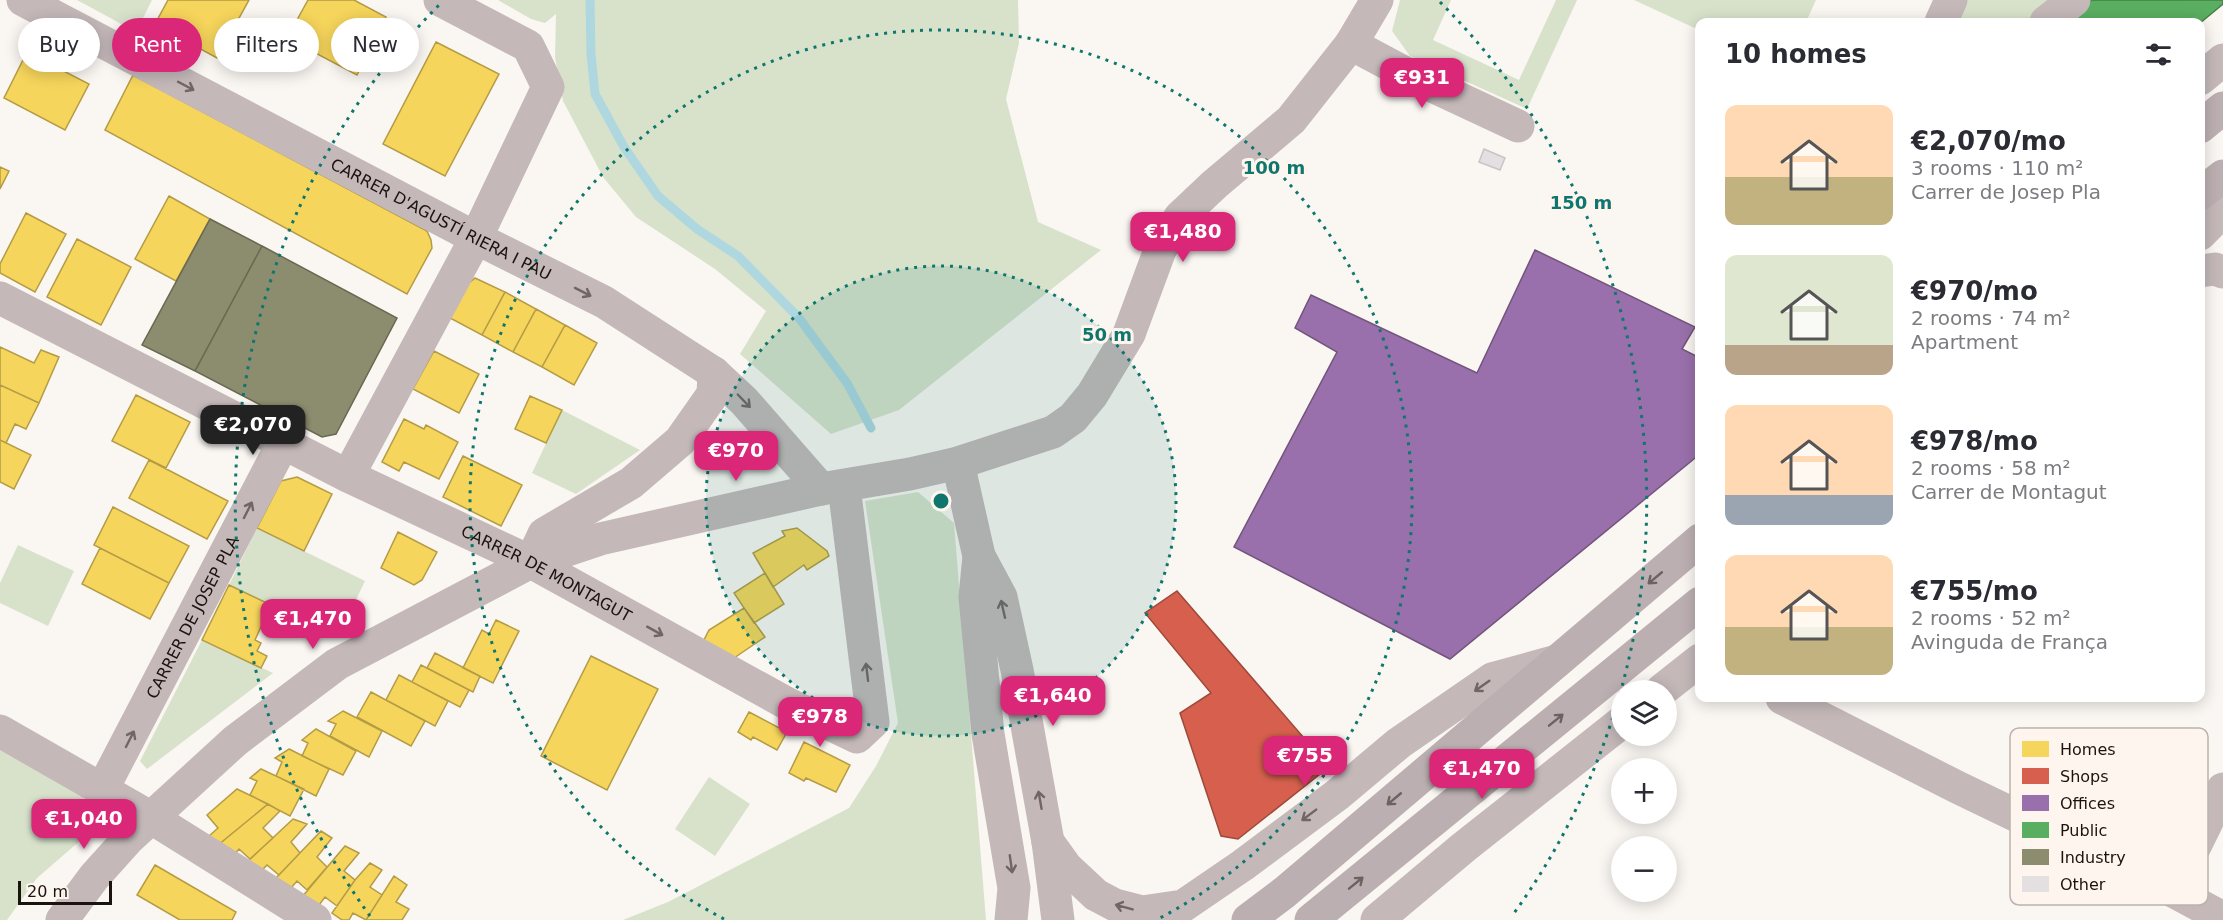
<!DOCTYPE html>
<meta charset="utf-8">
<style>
body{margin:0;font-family:"DejaVu Sans",sans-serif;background:#f7f7f7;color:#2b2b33;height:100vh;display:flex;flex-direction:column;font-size:22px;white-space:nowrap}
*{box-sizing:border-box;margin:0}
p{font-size:20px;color:#7c7c81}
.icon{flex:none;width:33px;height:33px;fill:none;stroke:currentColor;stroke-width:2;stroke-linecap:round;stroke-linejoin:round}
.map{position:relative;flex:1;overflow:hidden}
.sheet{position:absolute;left:1695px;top:18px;width:510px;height:684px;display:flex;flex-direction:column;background:#fff;border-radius:12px;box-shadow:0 3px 15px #0003}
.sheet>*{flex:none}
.banner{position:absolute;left:18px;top:18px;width:570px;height:54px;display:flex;gap:12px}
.controls{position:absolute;left:1611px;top:680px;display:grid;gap:12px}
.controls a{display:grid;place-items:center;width:66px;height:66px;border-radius:50%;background:#fff;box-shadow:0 3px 15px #0003;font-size:30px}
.scale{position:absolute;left:18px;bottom:15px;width:94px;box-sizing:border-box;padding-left:6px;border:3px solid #1b140e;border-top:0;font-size:16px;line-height:21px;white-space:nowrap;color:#1b140e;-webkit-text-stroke:4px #fef5ef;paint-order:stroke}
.price{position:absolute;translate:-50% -51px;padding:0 14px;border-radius:12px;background:#db2777;color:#fff;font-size:20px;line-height:39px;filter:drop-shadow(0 2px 3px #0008)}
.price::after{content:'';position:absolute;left:50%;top:36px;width:18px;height:14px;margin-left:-9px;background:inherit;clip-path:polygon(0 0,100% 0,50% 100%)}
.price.on{background:#222;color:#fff}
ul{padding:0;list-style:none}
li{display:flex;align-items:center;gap:18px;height:150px;padding:0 30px}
li span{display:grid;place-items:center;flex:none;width:168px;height:120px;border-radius:12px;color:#555}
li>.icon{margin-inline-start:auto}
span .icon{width:72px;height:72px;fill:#fffc;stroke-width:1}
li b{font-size:26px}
h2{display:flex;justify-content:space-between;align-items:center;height:72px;padding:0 30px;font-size:26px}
.tag{padding:0 21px;border-radius:27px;background:#fff;box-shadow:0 3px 15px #0003;font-size:21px;line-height:54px}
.tag.on{background:#db2777;color:#fff}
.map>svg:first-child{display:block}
.green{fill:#d8e2cb}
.homes{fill:#f6d55c;stroke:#b49b45;stroke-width:1.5}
.shops{fill:#d6604d;stroke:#9e493a;stroke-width:1.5}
.offices{fill:#9970ab;stroke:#73547c;stroke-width:1.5}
.public{fill:#5aae61;stroke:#478048;stroke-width:1.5}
.industry{fill:#8c8c6e;stroke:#6a6851;stroke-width:1.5}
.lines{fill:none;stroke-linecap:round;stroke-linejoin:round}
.stream{stroke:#aed7e0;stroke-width:9}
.building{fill:#e4dfe0;stroke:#c9c4c7;stroke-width:1.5}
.street{stroke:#c4b8b9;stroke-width:33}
.primary{stroke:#bcafb1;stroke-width:33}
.oneway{stroke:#706664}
.oneway2{stroke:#6c6260}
.ring{fill:none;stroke:#0f766e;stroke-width:3;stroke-dasharray:3 6}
.labels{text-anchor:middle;stroke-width:6;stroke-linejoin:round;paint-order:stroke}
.street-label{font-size:16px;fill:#1b140e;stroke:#fef5ef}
.key{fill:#fef5ef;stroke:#bab2ac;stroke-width:1.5}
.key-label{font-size:16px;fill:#1b140e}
.centre{fill:#0f766e;stroke:#fef5ef;stroke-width:3}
.ring-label{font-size:18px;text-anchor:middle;font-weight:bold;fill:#0f766e;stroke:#fef5ef;stroke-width:6;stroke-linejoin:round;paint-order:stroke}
</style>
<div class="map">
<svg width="2223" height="920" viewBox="0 0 2223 920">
<rect width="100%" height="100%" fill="#faf6f2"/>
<path class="green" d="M77 0H152L136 32Z
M498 0H1018L1019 43 1006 99 1038 222 1101 250 899 410 831 434 740 354 766 311 715 269 636 217 603 177 563 101 555 57 556 14 545 23 531 19Z
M1400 0H1451L1433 40 1519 80 1556 0H1577L1527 109 1410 56 1392 31Z
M1634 0H1816L1806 22H1700L1699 30Z
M1935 0H2092L2064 22H1925Z
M562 410 640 450 576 494 532 473Z
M918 492 954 523 986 920H623L668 902 849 808 876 766 898 723 865 501Z
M257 528 365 581 345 623 327 633 229 585Z
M18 545 74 571 48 626 0 603V583Z
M202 640 273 673 147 769 140 761Z
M0 741 76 780 96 827 37 878 7 920H0Z
M709 777 750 804 715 856 675 829Z"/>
<path class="homes" d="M168 0H249L217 58 155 24Z
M308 0H354L386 17 357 75 287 38Z
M436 42 499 74 445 176 383 144Z
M27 52 89 84 65 130 4 98Z
M133 75 427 231 431 240 432 248 407 294 105 130Z
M0 167 9 171 0 189Z
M169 196 210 219 176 281 135 259Z
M26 213 66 234 35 292 0 273V264Z
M77 239 131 267 101 325 47 297Z
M475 278 505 292 482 335 450 318 468 284Z
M505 292 536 309 513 352 482 335Z
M536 309 565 325 542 367 513 352Z
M565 325 597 343 574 385 542 367Z
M0 347 34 363 41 350 59 357 39 403 0 385Z
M434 351 479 374 459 413 413 389Z
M0 385 39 403 26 429 15 424 6 443 0 440Z
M136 395 190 422 166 468 112 441Z
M530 396 562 410 546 443 515 429Z
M404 419 424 429 426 425 458 442 439 479 404 462 399 471 382 462Z
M0 440 31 455 14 489 0 482Z
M463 456 522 485 501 526 443 497Z
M149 460 228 501 207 539 129 498Z
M297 477 332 494 304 551 257 528 281 481Z
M113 507 189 546 169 583 94 545Z
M797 528 827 551 829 556 807 570 804 565 773 587 753 553 785 536 782 531Z
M398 532 437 552 422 580 414 585 381 568Z
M100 548 169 583 150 619 82 584Z
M765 573 784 604 754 623 734 593Z
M229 585 271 605 255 640 261 643 257 651 267 656 261 668 202 640Z
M744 608 765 637 734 658 703 642 709 630Z
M496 620 519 631 493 683 463 668 482 630 489 634Z
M435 653 480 676 473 692 427 668Z
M591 656 658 689 607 790 541 756Z
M421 665 469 690 460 707 412 682Z
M399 675 448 701 435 726 386 700Z
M371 692 425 721 411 746 357 717Z
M343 711 382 731 369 757 330 736 336 724 328 721Z
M749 712 787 732 777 750 753 737 751 740 738 732Z
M316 729 356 751 343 775 302 756 308 743 302 740Z
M804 742 850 765 836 792 806 778 804 781 789 773Z
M289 749 329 769 316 796 276 776 282 762 275 758Z
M261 769 304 789 290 816 250 795 257 781 250 778Z
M237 789 268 804 217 846 209 836 218 828 207 815Z
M268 804 280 811 263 828 273 838 250 859 239 849 233 856 217 846Z
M293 819 307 824 291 842 300 853 279 875 267 865 260 872 245 864Z
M321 831 332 838 317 857 327 867 307 890 297 881 290 889 274 880Z
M345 846 359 853 344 871 355 880 337 906 325 897 319 905 302 897Z
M370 863 382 870 370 887 382 895 366 920 353 913 349 920H342L332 913 355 880Z
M155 865 236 912 232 920H180L137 895Z
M394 876 407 885 396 902 409 909 402 920H366Z"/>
<path class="shops" d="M1177 591 1329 767 1238 839 1221 836 1180 713 1211 693 1145 613Z"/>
<path class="offices" d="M1535 250 1695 327 1682 349 1700 358V454L1450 659 1234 547 1337 352 1295 328 1311 295 1477 373Z"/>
<path class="public" d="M2092 0H2223V4L2200 23 2064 22Z"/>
<path class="industry" d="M210 219 262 246 195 371 142 345Z
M262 246 397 318 336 434 322 437 195 371Z"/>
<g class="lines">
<path class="stream" d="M590 0 591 54 595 94 624 147 658 196 697 229 738 256 799 318 847 383 871 428"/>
</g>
<path class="building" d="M1484 149 1505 158 1500 170 1479 162Z"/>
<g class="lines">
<g class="street">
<path id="s1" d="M23 0 476 238 604 302 714 373 744 401 821 489"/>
<path d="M1941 22 1951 0"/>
<path d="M2046 22 2074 0"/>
<path d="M1351 44 1411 76 1518 126"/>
<path d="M2200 79 2223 60"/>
<path d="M2200 234 2223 211"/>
<path d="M2200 271 2215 269 2223 272"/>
<path id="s2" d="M0 298 348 476 531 562 788 704 857 737 873 722 844 486"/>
<path d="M958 463 979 556 1001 597 1017 670 1048 842 1058 920"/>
<path d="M348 476 476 238 548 87 528 46 440 0"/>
<path d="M979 556 975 597 988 734 1014 888 1011 920"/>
<path d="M531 562 544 534 631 483 680 441 713 394 714 373"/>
<path d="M1662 690 1700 660"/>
<path d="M1782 698 1957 787 2173 891 2223 918"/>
<path d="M0 731 150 817 315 920"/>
<path id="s3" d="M102 790 283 443"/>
<path d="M1048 842 1066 867 1096 895 1115 905 1142 912 1183 906 1243 865 1337 795 1399 743 1492 679 1557 661"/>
<path d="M2173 891 2223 789"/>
<path d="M62 920 94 877 129 838 235 741 337 664 531 562 600 539 821 489 910 474 958 463 1053 432 1073 418 1092 395 1129 334 1160 250 1180 217 1215 184 1291 120 1351 44 1377 0"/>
<path d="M1377 920 1464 847 1622 722"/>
</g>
<path class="primary" d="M2200 127 2223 108
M2200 194 2223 176
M1248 920 1285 892 1700 540
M1311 920 1700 603"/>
</g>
<defs><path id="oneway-shaft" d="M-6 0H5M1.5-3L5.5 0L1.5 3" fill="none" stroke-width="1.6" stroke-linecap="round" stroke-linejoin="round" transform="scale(1.5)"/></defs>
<g class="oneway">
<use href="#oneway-shaft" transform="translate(186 86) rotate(28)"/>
<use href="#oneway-shaft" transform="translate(583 292) rotate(27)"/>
<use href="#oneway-shaft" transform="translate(744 401) rotate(46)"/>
<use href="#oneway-shaft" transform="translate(248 510) rotate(-63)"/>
<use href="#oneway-shaft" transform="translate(1003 609) rotate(-103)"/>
<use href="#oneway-shaft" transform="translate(655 631) rotate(29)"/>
<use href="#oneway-shaft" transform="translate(867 672) rotate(-97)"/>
<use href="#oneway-shaft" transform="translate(1482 686) rotate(145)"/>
<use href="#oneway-shaft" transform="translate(130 739) rotate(-63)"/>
<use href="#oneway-shaft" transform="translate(1040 800) rotate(-100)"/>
<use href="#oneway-shaft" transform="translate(1309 815) rotate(143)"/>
<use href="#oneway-shaft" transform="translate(1011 864) rotate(82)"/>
<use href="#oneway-shaft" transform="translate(1124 907) rotate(-165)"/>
</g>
<g class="oneway2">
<use href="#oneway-shaft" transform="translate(1655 578) rotate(140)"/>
<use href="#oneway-shaft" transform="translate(1556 720) rotate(-39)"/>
<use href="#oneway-shaft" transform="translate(1394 799) rotate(140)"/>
<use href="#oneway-shaft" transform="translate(1356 883) rotate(-39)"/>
</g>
<circle cx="941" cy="501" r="235" fill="#0f766e" fill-opacity=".12"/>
<g class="ring">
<circle cx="941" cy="501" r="235"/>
<path d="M724 919A471 471 0 1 1 1158 919"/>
<path d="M370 916A706 706 0 0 1 442 2M1440 2A706 706 0 0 1 1512 916"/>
</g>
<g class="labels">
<g class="street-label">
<text dy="6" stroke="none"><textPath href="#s1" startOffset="472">CARRER D'AGUSTÍ RIERA I PAU</textPath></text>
<text dy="6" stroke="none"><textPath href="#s2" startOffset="612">CARRER DE MONTAGUT</textPath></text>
<text dy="6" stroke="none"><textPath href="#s3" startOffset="195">CARRER DE JOSEP PLA</textPath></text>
</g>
</g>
<rect x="2010" y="728" width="198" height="177" rx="9" class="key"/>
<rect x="2022" y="741" width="27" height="16" fill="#f6d55c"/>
<rect x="2022" y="768" width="27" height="16" fill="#d6604d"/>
<rect x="2022" y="795" width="27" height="16" fill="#9970ab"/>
<rect x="2022" y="822" width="27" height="16" fill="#5aae61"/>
<rect x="2022" y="849" width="27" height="16" fill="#8c8c6e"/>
<rect x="2022" y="876" width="27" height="16" fill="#e4dfe0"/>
<g class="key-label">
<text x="2060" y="755">Homes</text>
<text x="2060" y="782">Shops</text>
<text x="2060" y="809">Offices</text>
<text x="2060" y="836">Public</text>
<text x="2060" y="863">Industry</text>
<text x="2060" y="890">Other</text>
</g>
<circle cx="941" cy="501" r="9" class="centre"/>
<g class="ring-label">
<text x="1274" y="174">100 m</text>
<text x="1581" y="209">150 m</text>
<text x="1107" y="341">50 m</text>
</g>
</svg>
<div class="controls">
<a><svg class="icon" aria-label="layers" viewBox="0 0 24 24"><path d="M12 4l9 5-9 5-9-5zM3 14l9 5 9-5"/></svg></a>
<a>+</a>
<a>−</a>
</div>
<div class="scale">20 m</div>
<b class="price" style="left:1422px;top:109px">€931</b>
<b class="price" style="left:1183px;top:263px">€1,480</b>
<b class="price on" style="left:253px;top:456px">€2,070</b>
<b class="price" style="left:736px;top:482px">€970</b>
<b class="price" style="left:313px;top:650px">€1,470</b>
<b class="price" style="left:1053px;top:727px">€1,640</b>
<b class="price" style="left:820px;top:748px">€978</b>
<b class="price" style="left:1305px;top:787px">€755</b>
<b class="price" style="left:1482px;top:800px">€1,470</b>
<b class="price" style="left:84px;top:850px">€1,040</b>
<div class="banner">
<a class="tag">Buy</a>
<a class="tag on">Rent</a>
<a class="tag">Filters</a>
<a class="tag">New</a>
</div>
<section class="sheet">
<h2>10 homes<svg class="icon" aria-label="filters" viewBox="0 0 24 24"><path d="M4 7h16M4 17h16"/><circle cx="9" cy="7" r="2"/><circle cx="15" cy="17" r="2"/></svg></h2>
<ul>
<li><span style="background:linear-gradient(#ffd9b3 60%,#c2b280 0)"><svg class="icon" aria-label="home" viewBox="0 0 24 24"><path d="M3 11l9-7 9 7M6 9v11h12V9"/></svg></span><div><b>€2,070/mo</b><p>3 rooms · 110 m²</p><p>Carrer de Josep Pla</p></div></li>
<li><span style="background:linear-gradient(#dfe7d0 75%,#b9a48a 0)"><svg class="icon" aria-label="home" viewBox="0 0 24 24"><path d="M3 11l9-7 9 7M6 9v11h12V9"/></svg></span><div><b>€970/mo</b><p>2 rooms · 74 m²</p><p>Apartment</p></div></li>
<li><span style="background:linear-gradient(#ffd9b3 75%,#9aa5b1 0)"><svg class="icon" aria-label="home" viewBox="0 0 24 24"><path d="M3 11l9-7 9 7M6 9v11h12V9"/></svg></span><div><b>€978/mo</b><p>2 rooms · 58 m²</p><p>Carrer de Montagut</p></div></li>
<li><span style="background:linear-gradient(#ffd9b3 60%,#c2b280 0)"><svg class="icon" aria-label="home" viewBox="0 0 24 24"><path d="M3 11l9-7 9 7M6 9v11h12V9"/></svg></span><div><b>€755/mo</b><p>2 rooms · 52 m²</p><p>Avinguda de França</p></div></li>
</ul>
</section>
</div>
